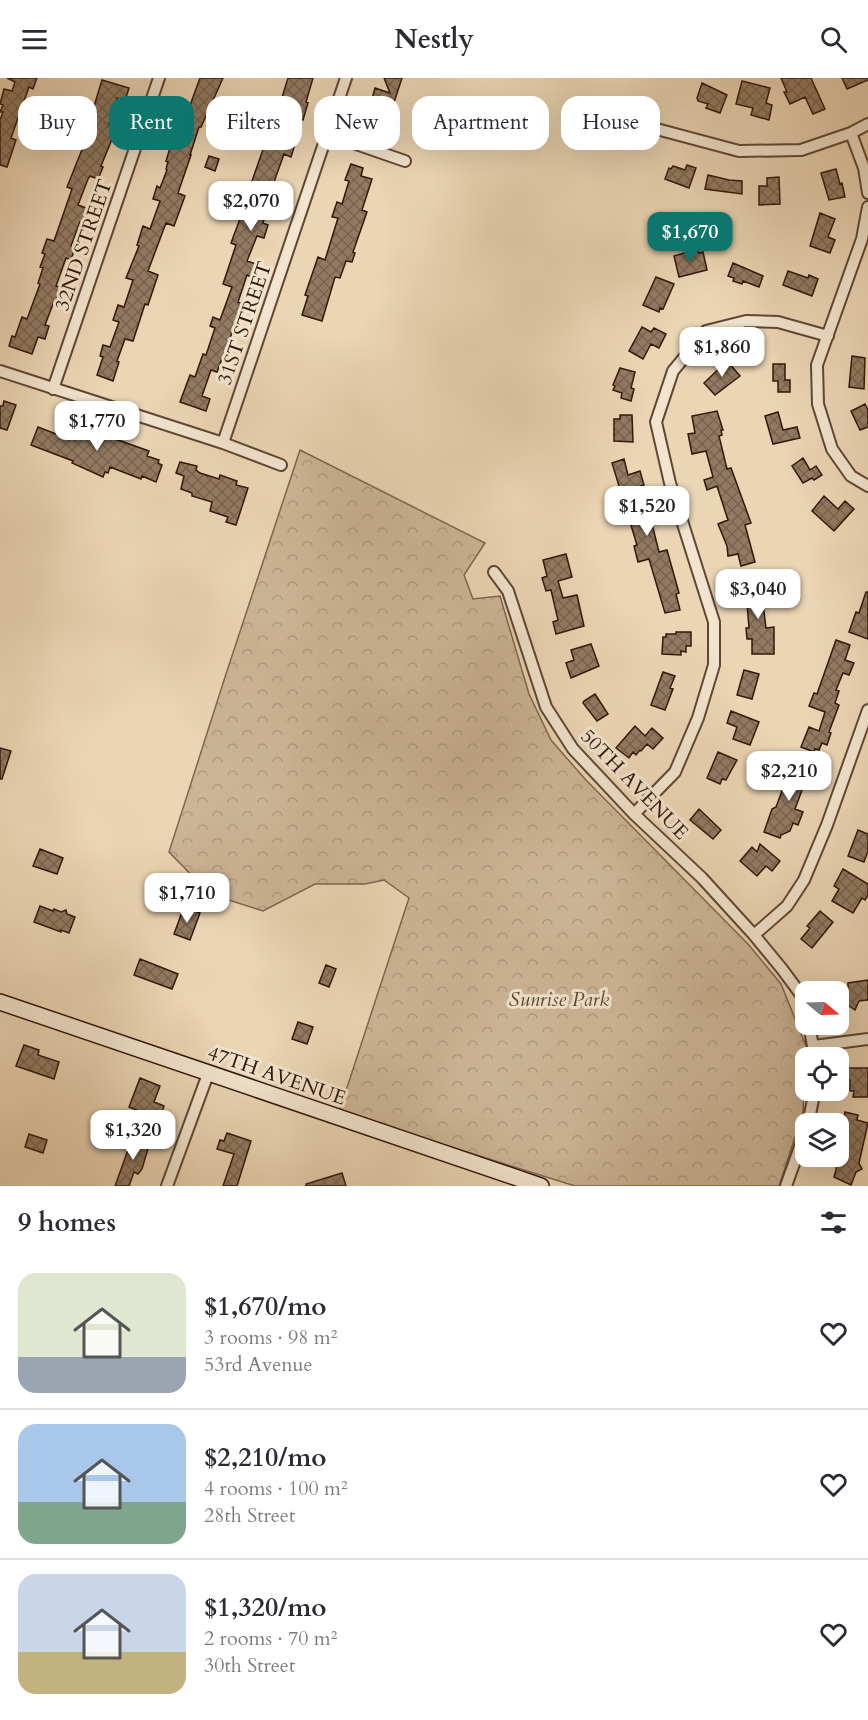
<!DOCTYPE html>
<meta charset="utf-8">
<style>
body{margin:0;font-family:Cardo,serif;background:#f7f7f7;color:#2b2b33;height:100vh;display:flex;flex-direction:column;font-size:22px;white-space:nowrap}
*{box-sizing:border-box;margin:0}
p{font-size:20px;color:#7c7c81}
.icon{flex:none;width:33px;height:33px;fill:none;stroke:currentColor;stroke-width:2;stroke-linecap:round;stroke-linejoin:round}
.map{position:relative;height:1108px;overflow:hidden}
.drawer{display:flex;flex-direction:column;background:#fff;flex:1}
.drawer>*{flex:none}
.banner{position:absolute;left:18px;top:18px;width:832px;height:54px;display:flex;gap:12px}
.needle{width:39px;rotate:109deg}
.fabs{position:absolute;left:795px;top:903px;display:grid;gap:12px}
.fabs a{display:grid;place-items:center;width:54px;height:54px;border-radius:12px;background:#fff;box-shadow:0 6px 24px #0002;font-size:30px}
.price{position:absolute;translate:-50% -51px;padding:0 14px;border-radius:12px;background:#fff;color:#222;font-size:20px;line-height:39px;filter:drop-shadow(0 2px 3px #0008)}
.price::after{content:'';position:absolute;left:50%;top:36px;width:18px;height:14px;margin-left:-9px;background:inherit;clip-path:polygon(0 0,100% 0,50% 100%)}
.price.active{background:#0f766e;color:#fff}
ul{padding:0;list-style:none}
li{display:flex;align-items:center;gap:18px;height:150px;padding:0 18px}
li+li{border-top:2px solid #e1e1e2}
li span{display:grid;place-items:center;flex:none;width:168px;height:120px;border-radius:18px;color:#555}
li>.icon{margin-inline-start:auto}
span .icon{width:72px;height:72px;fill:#fffc;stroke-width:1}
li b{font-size:26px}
h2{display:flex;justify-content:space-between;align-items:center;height:72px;padding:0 18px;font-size:26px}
.pill{padding:0 21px;border-radius:18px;background:#fff;box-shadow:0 6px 24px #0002;font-size:21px;line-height:54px}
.pill.active{background:#0f766e;color:#fff}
header{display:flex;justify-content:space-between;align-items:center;height:78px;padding:0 18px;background:#fff;font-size:27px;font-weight:700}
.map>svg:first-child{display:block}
.park{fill:url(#park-crowns);stroke:#7f6650;stroke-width:1.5}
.building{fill:url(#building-cross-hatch);stroke:#321809;stroke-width:1.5}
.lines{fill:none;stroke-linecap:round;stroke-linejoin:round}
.street-casing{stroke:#604734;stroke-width:14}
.secondary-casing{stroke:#321809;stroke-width:18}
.street{stroke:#f2e4ce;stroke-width:10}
.secondary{stroke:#f2e4ce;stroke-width:15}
.labels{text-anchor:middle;stroke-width:6;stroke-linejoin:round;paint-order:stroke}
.street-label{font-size:20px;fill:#321809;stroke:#f2e4ce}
.park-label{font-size:20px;font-style:italic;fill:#604734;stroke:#f2e4ce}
</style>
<header><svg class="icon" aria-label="menu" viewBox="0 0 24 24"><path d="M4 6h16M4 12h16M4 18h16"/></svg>Nestly<svg class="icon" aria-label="search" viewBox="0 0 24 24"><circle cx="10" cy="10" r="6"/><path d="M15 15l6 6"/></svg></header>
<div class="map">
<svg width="868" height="1108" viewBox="0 0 868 1108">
<defs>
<pattern id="park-crowns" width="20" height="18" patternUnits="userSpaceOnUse" patternTransform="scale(1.5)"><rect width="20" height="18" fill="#ccb597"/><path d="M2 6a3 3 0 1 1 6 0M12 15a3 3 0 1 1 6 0" fill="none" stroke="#b09b81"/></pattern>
<pattern id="building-cross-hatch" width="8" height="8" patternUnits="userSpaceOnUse" patternTransform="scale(1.5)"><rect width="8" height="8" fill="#927a62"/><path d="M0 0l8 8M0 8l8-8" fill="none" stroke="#78634f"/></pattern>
</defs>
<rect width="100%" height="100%" fill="#ebd5b4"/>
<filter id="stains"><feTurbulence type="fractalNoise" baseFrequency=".00333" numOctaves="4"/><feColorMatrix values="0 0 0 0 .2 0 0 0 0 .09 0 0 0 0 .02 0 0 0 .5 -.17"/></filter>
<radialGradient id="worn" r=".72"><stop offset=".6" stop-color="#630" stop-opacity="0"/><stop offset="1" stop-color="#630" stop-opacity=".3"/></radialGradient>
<path class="park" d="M300 372 485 465 464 497 473 521 500 518 529 616 551 662 585 701 748 866 781 906 806 968 803 1035 779 1108H575L339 1034 409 820 384 802 365 806H315L263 833 210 816 169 774 226 596Z"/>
<path class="building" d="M7 0H37L33 11 29 9 11 60 16 62 7 89 0 87V42L3 34H0L3 27 0 26 4 11 12 13 15 4Z
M200 0H223L201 49H199L190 77H191L178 115 185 118 174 148 166 145 148 193 158 197 148 227 145 226 133 263 125 261 117 283 119 284 113 303 97 297 103 279 100 278 103 267 110 269 119 244 113 242 118 227 124 229 133 202 126 200 139 168 137 167 143 148 150 151 160 123 153 121 157 108 160 110 167 92 166 91 168 84 166 83 170 70 173 71 180 50 181 43 179 42 184 28 189 30Z
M288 0H313L306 24 308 25 303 42 298 40 290 65 295 66 291 79 284 76 274 104 282 107 277 120 272 118 263 145 268 147 264 160 257 158 247 183 256 186 251 199 247 197 238 224 243 226 217 294 211 292 202 318 210 321 206 333 180 324 190 297 195 299 203 276 206 277 215 250 210 248 213 239 220 242 232 209 223 206 236 167 231 165 241 138 243 139 251 116 249 115 251 106 268 57 270 58Z
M384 0H402L386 49 369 43 373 33 369 32 375 10 390 15Z
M781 0H811L825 31 813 36 805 19 790 26 784 14H787Z
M842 0H868V2L847 11Z
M102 2 129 10 125 23 117 20 109 46 117 49 101 88 103 89 98 101 90 98 88 101 78 127 89 131 84 145 80 144 71 168 75 169 71 182 66 180 56 208 62 210 56 227 53 226 45 247 49 248 45 261 38 259 32 276 9 268 12 258 15 259 22 239 27 241 40 206 38 205 43 190 40 189 45 176 42 175 47 161 54 163 72 111 67 109 91 49 88 48Z
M742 3 770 10 766 25 772 27 769 42 751 37 753 30 736 26Z
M702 5 727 17 720 35 706 30 708 26 698 23 697 20Z
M209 78 219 81 215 93 205 89Z
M351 86 363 90 361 98 372 101 362 132 367 134 353 174 355 175 352 184 346 183 340 200 335 199 322 243 302 237 308 218 305 217 318 179 325 182 338 140 332 139 337 124 342 126 349 103 345 102Z
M687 87 696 90 689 110 665 101 669 90 671 91 673 88 685 92Z
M836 91 840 106 842 105 845 119 829 122 821 95Z
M708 97 729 102 742 103V116L705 111Z
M779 99 780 126 759 127V108H767V100Z
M820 135 835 141 828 159 835 162 830 175 810 168Z
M698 171 699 175 703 174 707 192 679 199 674 178Z
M733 185 763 198 759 209 743 203 742 206 733 203 734 200 728 198Z
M788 193 808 200 809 197 818 201 812 218 783 207Z
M656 199 674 206 663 231 660 230 659 234 643 227Z
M642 249 651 254 654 250 666 256 659 270 651 266 643 281 629 273Z
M852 278 865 280 864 311 849 309Z
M727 283 740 298 715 317 704 305Z
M773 286H785V302H790V314H778V303H773Z
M620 290 635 294 631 310 634 311 631 323 621 320 622 315 613 312 615 308 613 307Z
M4 323 16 327 7 352 0 350V328H3Z
M865 326 868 332V349L860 352 851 333Z
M717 333 723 352H721L722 357 719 358 727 391 731 390 751 445 745 447 755 484 741 488 738 476 728 478 727 468 718 446 728 442 717 408 707 412 704 402 713 399 706 373 692 376 688 356 695 355 692 338Z
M778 334 783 352 797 349 800 360 773 366 765 338Z
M620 337H632L633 364 614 363V341H620Z
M62 341 76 346 74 350 102 360 104 357 149 373 147 378 159 382 158 385 162 387 156 404 142 398 141 401 110 389 108 395 105 394 103 399 72 385 73 383 31 367 38 349 56 356Z
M803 380 810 392 816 388 822 397 814 402 812 400 803 405 792 388Z
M624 381 628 397 640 393 644 407 635 410 644 436 649 434 659 474 667 472 679 515 676 516 680 532 665 535 649 481 638 484 634 468 637 467 612 385Z
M180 384 197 388 196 392 200 395 219 401 220 397 237 403 236 407 248 410 236 447 226 444 228 439 210 433 212 424 192 418V415L181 411 184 398 176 395Z
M824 418 838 431 845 423 854 431 834 453 812 433Z
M566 476 572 499 558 503 563 520 577 517 584 548 556 556 553 544 558 542 551 512 546 513 542 500 547 498 543 482Z
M760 501 766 550 774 549V576H752V561H747L746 550H749L745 502Z
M866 514H868V561L849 554 856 534 859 535Z
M676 554H691V568H686V574L681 573V577L662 576 663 559H666V556H676Z
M836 562 850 567 845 582 854 585 849 597 843 595 836 612 839 613 835 625 839 627 829 654 831 655 827 667 822 665 819 672 815 671 814 674 801 669 809 649 819 653 825 634 809 628 814 615 817 616Z
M591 566 599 588 571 600 566 585 574 582 571 572Z
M744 592 759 596 752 621 737 617Z
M663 594 675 598 670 610 673 611 665 632 651 627Z
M595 616 608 636 597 643 583 625 584 623Z
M731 633 759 644 750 667 733 661 737 649 727 645Z
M635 648 645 658 652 650 663 660 653 671 647 666 641 673 640 672 636 677 633 674 629 680 616 670Z
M0 670 11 673 2 701H0Z
M718 674 737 682 726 702 722 701 720 706 707 700Z
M792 686 817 695 813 706 805 704 795 731 803 734 798 747 793 745 790 753 781 757 780 760 764 754 772 731 776 729Z
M699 731 721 752 713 761 690 742Z
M858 752 868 756V773L864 784 848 778Z
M760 766 780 783 772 793 766 788 757 798 740 783 752 769 757 774Z
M40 771 63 780 57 796 33 788Z
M843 791 868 806V817L865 822 862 820 853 835 832 823 839 811 834 808Z
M40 828 53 833 54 831 61 834 66 832 67 836 75 839 69 855 61 852V854L34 844Z
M184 829 200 835 190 862 174 856Z
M820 833 833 844 812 870 801 861 810 850 807 848Z
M140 881 178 896 172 911 134 897Z
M326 887 336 891 329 909 319 905Z
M868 902V922L859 923 855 932 849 928 838 929V910L848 909V905Z
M298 944 313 949 307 966 292 961Z
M24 967 39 972 38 977 59 984 54 1001 16 988Z
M847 990H868V1019H853L854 1013H850V1002H847Z
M140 1000 160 1008 154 1024 164 1028 160 1041 129 1029Z
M845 1034 858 1037 857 1042 868 1045 859 1085 862 1091 856 1094 851 1107 834 1099 838 1084V1072L842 1073 846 1052 842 1051Z
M227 1055 251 1063 237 1108H223L234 1076 217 1071 220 1062 224 1063Z
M29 1056 47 1062 43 1075 25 1069Z
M133 1058 150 1064 142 1091 138 1096 134 1094 129 1108H115Z
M342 1095 346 1108H306V1106Z"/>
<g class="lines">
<g class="street-casing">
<path id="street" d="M649 49 739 73 801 72 851 55 868 46
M851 55 864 90 868 115
M327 56 405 83
M868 129 862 161 817 287 818 326 832 371 851 398 868 408
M0 293 223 365 281 387
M53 311 159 0
M223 365 346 0
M494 494 508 513 546 629 573 671 634 736 702 800 754 857 782 891 802 918 806 933
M634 736 675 694 698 640 714 587V544L670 405 656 344 673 293 706 253 746 243 778 244 828 258
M754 857 787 828 804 802 827 747 868 632
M809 946 815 980
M814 968 868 961
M808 1046 815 1012
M167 1108 208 996
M786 1108 806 1052"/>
</g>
<g class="secondary-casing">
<path id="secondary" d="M0 924 541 1108"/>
</g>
<use href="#street" class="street"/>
<use href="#secondary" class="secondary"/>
</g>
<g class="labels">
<g class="street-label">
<text transform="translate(83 167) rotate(-71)" y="7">32ND STREET</text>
<text transform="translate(244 245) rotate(-71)" y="7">31ST STREET</text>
<text transform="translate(635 706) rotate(46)" y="7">50TH AVENUE</text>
<text transform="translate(277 997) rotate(19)" y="7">47TH AVENUE</text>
</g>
<g class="park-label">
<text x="559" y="928">Sunrise Park</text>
</g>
</g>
<rect width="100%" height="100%" filter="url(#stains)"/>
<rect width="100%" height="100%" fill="url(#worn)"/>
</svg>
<div class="fabs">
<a><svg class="needle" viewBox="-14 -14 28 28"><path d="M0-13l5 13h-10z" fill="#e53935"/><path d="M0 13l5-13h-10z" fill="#7c7c81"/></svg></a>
<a><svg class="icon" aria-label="locate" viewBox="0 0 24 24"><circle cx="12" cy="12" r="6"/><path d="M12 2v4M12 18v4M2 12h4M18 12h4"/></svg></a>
<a><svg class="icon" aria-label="layers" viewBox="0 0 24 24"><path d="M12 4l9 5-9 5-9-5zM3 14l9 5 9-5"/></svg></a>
</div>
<b class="price" style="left:251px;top:154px">$2,070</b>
<b class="price active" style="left:690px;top:185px">$1,670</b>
<b class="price" style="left:722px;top:300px">$1,860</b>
<b class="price" style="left:97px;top:374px">$1,770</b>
<b class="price" style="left:647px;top:459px">$1,520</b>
<b class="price" style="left:758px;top:542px">$3,040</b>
<b class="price" style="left:789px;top:724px">$2,210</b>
<b class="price" style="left:187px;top:846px">$1,710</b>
<b class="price" style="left:133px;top:1083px">$1,320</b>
<div class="banner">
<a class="pill">Buy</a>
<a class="pill active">Rent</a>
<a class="pill">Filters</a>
<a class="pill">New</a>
<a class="pill">Apartment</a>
<a class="pill">House</a>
</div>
</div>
<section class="drawer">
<h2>9 homes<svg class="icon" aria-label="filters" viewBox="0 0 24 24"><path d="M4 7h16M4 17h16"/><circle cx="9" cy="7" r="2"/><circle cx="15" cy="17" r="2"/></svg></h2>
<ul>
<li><span style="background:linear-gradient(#dfe7d0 70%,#9aa5b1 0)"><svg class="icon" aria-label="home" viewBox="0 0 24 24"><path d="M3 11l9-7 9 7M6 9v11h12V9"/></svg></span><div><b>$1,670/mo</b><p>3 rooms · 98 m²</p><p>53rd Avenue</p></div><svg class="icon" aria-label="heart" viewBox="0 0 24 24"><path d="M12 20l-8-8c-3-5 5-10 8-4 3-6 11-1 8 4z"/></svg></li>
<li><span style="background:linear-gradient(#a9c7e8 65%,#7fa58c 0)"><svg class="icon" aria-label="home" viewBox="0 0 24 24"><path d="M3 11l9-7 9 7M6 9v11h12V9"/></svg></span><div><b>$2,210/mo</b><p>4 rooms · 100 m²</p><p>28th Street</p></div><svg class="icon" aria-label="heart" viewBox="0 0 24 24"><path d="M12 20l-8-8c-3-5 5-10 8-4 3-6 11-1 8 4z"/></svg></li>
<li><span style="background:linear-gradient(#c9d6e8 65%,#c2b280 0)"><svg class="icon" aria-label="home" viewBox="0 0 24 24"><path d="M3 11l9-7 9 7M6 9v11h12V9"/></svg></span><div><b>$1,320/mo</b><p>2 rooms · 70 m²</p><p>30th Street</p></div><svg class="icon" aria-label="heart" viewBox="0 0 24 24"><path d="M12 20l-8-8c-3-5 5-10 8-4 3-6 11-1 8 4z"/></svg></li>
</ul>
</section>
